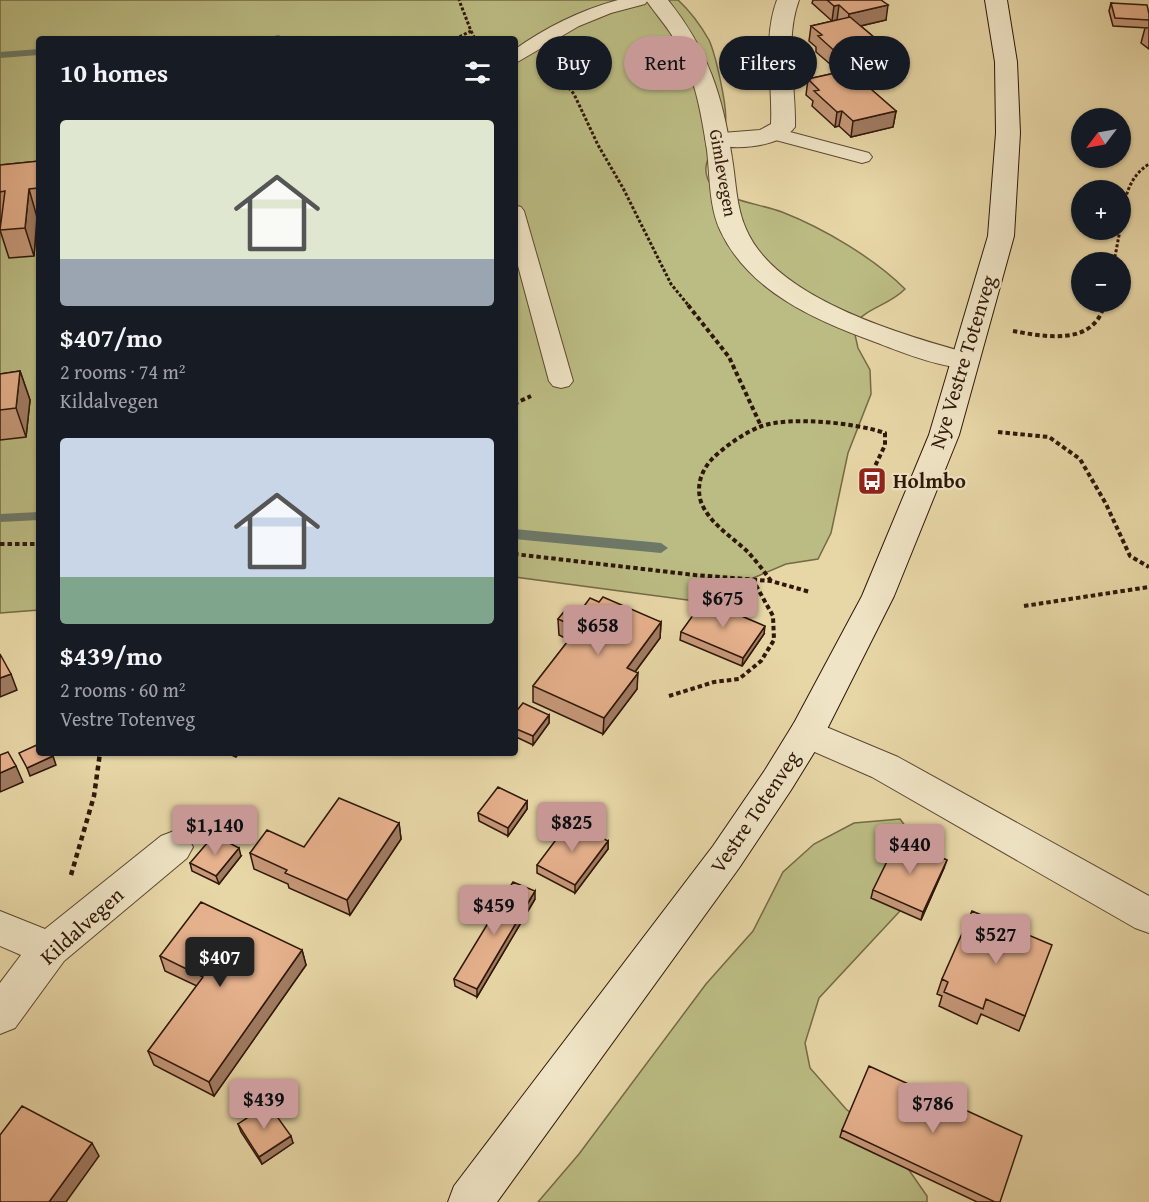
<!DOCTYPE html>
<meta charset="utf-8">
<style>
body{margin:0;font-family:"Gentium Book Plus",serif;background:#242831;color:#f1f3f6;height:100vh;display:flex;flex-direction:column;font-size:22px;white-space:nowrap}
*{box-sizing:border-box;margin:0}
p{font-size:20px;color:#9ea1a6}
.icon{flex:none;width:33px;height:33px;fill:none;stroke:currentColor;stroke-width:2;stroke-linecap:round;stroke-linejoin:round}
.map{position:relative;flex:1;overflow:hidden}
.side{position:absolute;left:36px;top:36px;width:482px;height:720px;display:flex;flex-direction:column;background:#171b24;border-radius:6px;box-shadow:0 2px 4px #0004}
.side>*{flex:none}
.banner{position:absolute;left:536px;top:36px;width:524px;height:54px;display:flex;gap:12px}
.needle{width:39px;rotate:238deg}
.buttons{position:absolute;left:1071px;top:108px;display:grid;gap:12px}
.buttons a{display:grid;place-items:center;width:60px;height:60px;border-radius:50%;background:#171b24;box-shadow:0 2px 4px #0004;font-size:30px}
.price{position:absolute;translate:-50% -51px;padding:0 14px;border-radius:6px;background:#c59692;color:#111;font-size:20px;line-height:39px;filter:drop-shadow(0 2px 3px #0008)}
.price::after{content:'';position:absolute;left:50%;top:36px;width:18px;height:14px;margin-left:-9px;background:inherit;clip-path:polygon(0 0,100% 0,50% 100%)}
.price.active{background:#222;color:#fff}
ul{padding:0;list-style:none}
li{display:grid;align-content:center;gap:12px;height:318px;padding:0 24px}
li span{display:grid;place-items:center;height:186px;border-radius:6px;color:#555}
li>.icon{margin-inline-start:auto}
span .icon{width:108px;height:108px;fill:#fffc;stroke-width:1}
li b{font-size:26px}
h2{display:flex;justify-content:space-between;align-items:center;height:72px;padding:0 24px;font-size:26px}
.tag{padding:0 21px;border-radius:27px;background:#171b24;box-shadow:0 2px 4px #0004;font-size:21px;line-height:54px}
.tag.active{background:#c59692;color:#111}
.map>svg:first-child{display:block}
.green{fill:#bbbc83;stroke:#756a46;stroke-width:1.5}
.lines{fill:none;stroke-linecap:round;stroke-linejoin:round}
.stream{fill:#6d7868;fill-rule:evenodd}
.service-casing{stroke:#5d4730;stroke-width:2}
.minor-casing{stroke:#5d4730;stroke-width:2}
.tertiary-casing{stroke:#5d4730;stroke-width:2}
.secondary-casing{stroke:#2f1709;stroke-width:2}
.path-far2{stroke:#2f1709;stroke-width:3;stroke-dasharray:3 2;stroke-linecap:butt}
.path-far1{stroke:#2f1709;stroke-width:4;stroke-dasharray:4.5 3;stroke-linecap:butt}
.path{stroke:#2f1709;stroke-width:4.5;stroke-dasharray:5 4;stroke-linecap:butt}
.service{fill:#efe4c5;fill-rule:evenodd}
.minor{fill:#efe4c5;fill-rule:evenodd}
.tertiary{fill:#efe4c5;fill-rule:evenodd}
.secondary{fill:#efe4c5;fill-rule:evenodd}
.wall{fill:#c69879;stroke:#2f1709;stroke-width:1.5}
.shaded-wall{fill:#a17c63;stroke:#2f1709;stroke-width:1.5}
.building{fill:#e6b18d;stroke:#2f1709;stroke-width:1.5}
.labels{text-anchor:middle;stroke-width:4.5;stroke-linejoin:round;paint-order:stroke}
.far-street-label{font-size:18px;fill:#2f1709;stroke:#efe4c5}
.street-label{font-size:21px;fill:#2f1709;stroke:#efe4c5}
.poi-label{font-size:21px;font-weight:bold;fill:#2f1709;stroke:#efe4c5;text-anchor:start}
</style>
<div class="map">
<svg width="1149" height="1202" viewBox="0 0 1149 1202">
<rect width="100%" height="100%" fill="#e7d6a6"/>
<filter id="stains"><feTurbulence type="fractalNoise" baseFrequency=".00333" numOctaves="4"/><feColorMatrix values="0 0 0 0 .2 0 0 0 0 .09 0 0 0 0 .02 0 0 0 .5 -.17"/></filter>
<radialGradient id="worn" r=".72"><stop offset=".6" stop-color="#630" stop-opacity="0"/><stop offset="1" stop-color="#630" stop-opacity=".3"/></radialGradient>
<path class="green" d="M0 0H678C690 11 701 26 709 40 715 53 729 111 725 125 718 145 694 166 713 187 725 200 764 205 782 212 823 228 874 258 905 289 890 305 865 308 853 326L858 348 870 370 871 394 848 453 831 533 818 559 786 564 751 579 710 603 515 577 514 39H39V610L0 613Z
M900 819 928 857 924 877 899 912 819 998 805 1043 810 1068 846 1109 893 1147 927 1196V1202H538L579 1154 706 984 753 931 783 872 814 844 854 823Z"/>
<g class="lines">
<path class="stream" d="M279 35 283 39H268L269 37Z
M39 49V55L0 58V52Z
M39 512V520L0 522V514Z
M514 529 661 543 668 548 661 553 514 539Z"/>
<g class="service-casing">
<path id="service" d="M618 0H648L645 4 611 13 579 26 514 64V50C546 27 581 10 618 0Z
M775 128 869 153 872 157 869 161 862 163 768 138 765 134 768 130Z
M514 205 521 207 524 211 573 381 569 386 561 388 553 386 549 381 514 251Z"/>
</g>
<g class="minor-casing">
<path id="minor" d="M777 0H799C784 41 796 85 795 127 779 149 732 150 709 144L705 139 709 134 760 130 771 124C773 83 762 40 777 0Z
M174 831 187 836 193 847 187 858 64 961 15 1028 0 1034V983L21 955 0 946V911L45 929 161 836Z"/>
</g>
<g class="tertiary-casing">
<path id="tertiary" d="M646 0H668C708 50 723 96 732 158 736 181 736 207 746 229 776 300 906 336 975 355L979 361 975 367C953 373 898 351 875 342 816 321 748 291 720 230 709 206 710 176 707 150 701 111 694 71 673 37 665 24 655 13 646 0Z
M807 719 898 757 1149 896V933L1135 928 872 777 794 743 789 733 794 723Z"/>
</g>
<g class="secondary-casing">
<path id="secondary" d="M985 0H1007L1017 62 1020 133 1014 236 959 435 894 596 820 743 791 790 739 868 497 1202H448L454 1186 713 846 765 770 794 723 862 596 929 435 988 236 996 133 995 62Z"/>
</g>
<path class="path-far2" d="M471 31 475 39
M455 39 471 31 459 0
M552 69 574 94 598 145 623 188 671 284 689 306
M1120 224C1125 200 1127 178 1149 164
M1114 262 1120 230
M1104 306 1105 302"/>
<path class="path-far1" d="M688 305 729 357 761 426
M1013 331C1045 337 1094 346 1104 305
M514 404 531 396
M998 432 1049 437 1080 459 1106 504 1130 556 1149 567
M0 544H39
M514 554 695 575 771 581 810 592
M771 581C764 571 756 561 748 552 732 537 709 523 701 502 696 486 701 471 712 459 724 447 745 432 762 426 791 416 856 423 885 433V445L868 481
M1024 606 1149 587
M669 696 714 682 739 679 761 661 774 640 773 616 753 580"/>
<path class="path" d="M71 875 94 796 100 753"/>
<use href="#service" class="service"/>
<use href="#minor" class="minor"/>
<use href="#tertiary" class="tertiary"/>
<use href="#secondary" class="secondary"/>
</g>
<path class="wall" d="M813 0H881L886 20 861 26 895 55 892 70 858 78 896 111 893 127 851 137 839 126 835 127 812 106 813 101 806 95 808 79 843 71 841 69 837 70 816 52V47L809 41 811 26 837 20 832 21 812 3Z
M1111 3 1149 14V49L1141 43 1145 28H1148L1113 26 1109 11Z
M39 161V217H37L34 256 9 258 0 230 1 220 0 221V165Z
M514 348 517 358V374H514Z
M20 371 30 400 26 437 0 440V374Z
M599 602 661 622 660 638 635 672 637 689 603 734 533 702V686L569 640 559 635 558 619 579 613Z
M681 632 764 634 742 666 680 640Z
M514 714 549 715V723L533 745 514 736Z
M227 753H239L236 757Z
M527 801V809L508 836 479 821 478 813Z
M399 823 401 839 350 915 289 888 288 884 254 869 250 853 304 847Z
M608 841V849L575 893 537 873V865Z
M241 856 219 884 192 871 190 863Z
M944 868 921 920 871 898 873 890Z
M535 899 477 997 455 986 454 979Z
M302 950 306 965 214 1096 154 1065 148 1051 197 986 165 971 160 956Z
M942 979 1025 1016 1019 1031 981 1014 977 1024 939 1006 942 996 937 994Z
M238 1124 293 1143 262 1164 241 1132Z
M842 1130 1000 1202H977L840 1137Z"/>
<path class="shaded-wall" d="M839 5 837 20 832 21 834 6Z
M888 5 886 20 847 29 849 14Z
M843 54 841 69 837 70 839 55Z
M895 55 892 70 852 79 854 64Z
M842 111 839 126 835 127 837 112Z
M896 111 893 127 851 137 853 121Z
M29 189 37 217 34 256 25 228Z
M20 371 30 400 26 437 16 408Z
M661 622 660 638 626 684 627 668Z
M765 626 764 634 742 666 743 658Z
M638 673 637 689 603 734 604 718Z
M11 674 17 690 0 697V678Z
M549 715V723L533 745V736Z
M53 756 56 765 30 776 27 768Z
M16 766 23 782 0 792V773Z
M527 801V809L508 836V828Z
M399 823 401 839 350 915 347 900Z
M608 841V849L575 893V885Z
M239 848 241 856 219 884 216 876Z
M947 860 944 868 921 920 923 912Z
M535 891V899L477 997V989Z
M302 950 306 965 214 1096 209 1082Z
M291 1136 293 1143 262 1164 259 1157Z
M92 1143 99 1156 66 1202H49Z"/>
<path class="building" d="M827 0H881L888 5 849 14 839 5 834 6Z
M1111 3 1147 5 1149 14V20L1115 18Z
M850 17 895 55 854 64 843 54 839 55 818 36 822 35 811 26Z
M849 70 896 111 853 121 842 111 837 112 814 91 819 90 808 79Z
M39 161 38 188 29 189 25 228 0 230 5 191 0 192V165Z
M20 371 16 408 0 410V374Z
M603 597 661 622 627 668 638 673 604 718 533 686 578 628 558 619 567 608 579 613 590 598 599 602Z
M704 600 765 626 743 658 681 632Z
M0 654 11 674 0 678Z
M523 703 549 715 533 736 514 728V714Z
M39 744V753H51L53 756 27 768 19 753Z
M8 752 16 766 0 773V755Z
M498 787 527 801 508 828 478 813Z
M339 798 399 823 347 900 285 873 287 870 250 853 267 830 304 847Z
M570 821 608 841 575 885 537 865Z
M214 835 239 848 216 876 190 863Z
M898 839 947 860 923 912 873 890Z
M513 882 535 891 477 989 454 979Z
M201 902 302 950 209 1082 148 1051 203 977 160 956Z
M972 911 1052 945 1025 1016 986 999 983 1009 944 992 948 982 942 979Z
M869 1066 1022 1136 1000 1202H995L842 1130Z
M268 1104 291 1136 259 1157 238 1124Z
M22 1106 92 1143 49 1202H0V1135Z"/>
<defs>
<g id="bus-square" transform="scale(1.5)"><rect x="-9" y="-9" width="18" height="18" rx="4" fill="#8f2418" stroke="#efe4c5"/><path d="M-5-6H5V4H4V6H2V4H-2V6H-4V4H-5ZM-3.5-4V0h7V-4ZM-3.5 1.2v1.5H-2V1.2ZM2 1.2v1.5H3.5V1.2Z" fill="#fff"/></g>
</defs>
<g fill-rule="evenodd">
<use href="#bus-square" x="872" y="481"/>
</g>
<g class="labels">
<g class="far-street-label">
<text transform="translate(723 173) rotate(80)" y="6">Gimlevegen</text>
</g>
<g class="street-label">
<text transform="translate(963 362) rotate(-73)" y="7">Nye Vestre Totenveg</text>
<text transform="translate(755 812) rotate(-56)" y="7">Vestre Totenveg</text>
<text transform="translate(82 926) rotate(-42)" y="7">Kildalvegen</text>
</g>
<g class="poi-label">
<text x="893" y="488">Holmbo</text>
</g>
</g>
<rect width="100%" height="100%" filter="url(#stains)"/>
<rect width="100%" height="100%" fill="url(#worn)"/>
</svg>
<div class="buttons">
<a><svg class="needle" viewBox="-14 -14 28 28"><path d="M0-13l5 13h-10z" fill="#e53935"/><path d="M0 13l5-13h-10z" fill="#9ea1a6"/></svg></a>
<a>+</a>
<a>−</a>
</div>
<b class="price" style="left:723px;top:629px">$675</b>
<b class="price" style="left:598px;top:656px">$658</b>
<b class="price" style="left:572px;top:853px">$825</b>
<b class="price" style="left:215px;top:856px">$1,140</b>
<b class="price" style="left:910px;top:875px">$440</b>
<b class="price" style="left:494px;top:936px">$459</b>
<b class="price" style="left:996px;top:965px">$527</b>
<b class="price active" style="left:220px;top:988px">$407</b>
<b class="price" style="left:264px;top:1130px">$439</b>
<b class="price" style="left:933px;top:1134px">$786</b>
<div class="banner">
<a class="tag">Buy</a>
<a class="tag active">Rent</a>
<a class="tag">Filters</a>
<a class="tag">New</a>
</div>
<section class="side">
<h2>10 homes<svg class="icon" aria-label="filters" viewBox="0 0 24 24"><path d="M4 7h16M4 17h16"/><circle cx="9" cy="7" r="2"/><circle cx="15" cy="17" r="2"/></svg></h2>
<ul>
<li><span style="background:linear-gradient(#dfe7d0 75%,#9aa5b1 0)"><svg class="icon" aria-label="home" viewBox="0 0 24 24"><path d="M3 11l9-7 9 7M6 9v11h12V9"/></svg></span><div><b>$407/mo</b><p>2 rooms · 74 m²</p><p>Kildalvegen</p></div></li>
<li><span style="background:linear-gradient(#c9d6e8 75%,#7fa58c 0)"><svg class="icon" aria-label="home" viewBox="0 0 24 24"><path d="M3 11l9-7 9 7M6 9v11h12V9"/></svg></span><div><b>$439/mo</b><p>2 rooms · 60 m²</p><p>Vestre Totenveg</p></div></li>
</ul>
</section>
</div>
